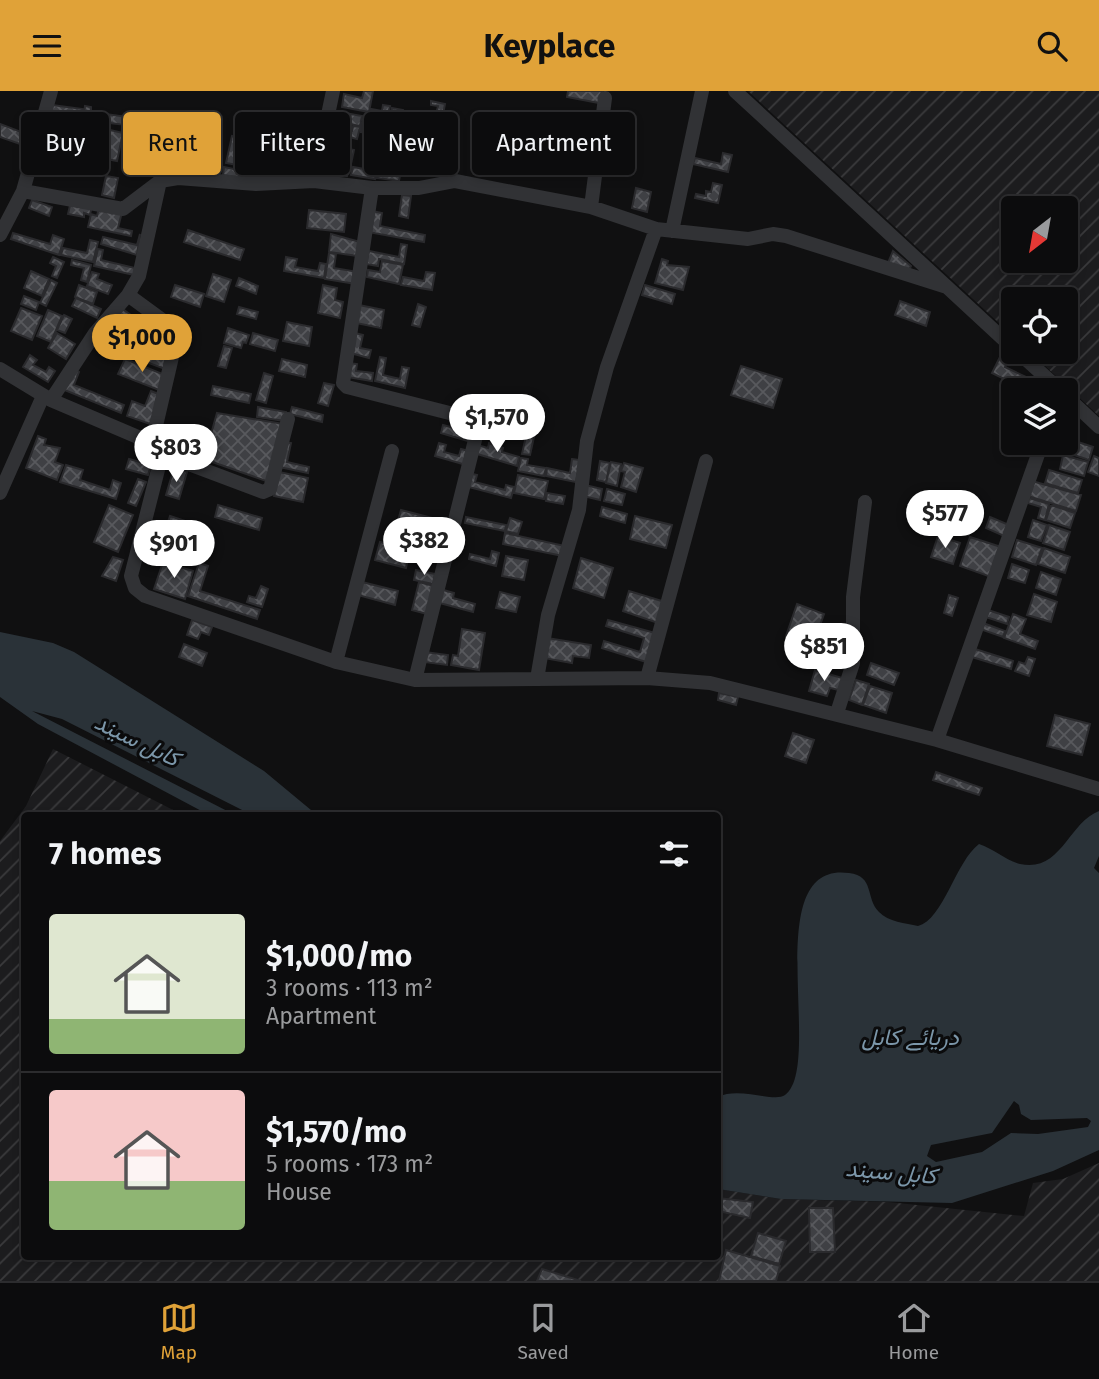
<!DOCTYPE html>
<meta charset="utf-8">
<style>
body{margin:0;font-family:"Fira Sans",Vazirmatn,sans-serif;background:#151516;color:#f1f3f6;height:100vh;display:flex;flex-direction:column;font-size:26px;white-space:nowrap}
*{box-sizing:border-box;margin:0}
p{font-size:23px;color:#9a9b9d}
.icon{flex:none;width:38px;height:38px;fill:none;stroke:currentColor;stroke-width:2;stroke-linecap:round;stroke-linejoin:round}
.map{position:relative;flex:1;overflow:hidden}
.drawer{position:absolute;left:21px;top:721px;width:700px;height:448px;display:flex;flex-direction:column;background:#0c0c0d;border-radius:7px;box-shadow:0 4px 10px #0003,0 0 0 2px #2c2c2e}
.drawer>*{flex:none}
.top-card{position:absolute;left:21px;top:21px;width:700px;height:63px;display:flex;gap:14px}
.needle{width:46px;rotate:211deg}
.buttons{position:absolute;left:1001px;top:105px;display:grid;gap:14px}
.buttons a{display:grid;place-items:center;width:77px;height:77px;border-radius:7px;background:#0c0c0d;box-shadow:0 4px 10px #0003,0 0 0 2px #2c2c2e;font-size:35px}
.price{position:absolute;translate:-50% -60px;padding:0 16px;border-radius:24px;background:#fff;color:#222;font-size:23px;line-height:46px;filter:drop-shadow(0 2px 4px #0008)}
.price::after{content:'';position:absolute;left:50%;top:42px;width:21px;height:16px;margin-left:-10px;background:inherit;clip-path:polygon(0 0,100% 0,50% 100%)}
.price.current{background:#e0a238;color:#111}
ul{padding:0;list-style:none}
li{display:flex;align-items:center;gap:21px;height:175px;padding:0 28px}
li+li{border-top:2px solid #2c2c2e}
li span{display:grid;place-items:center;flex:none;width:196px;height:140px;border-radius:7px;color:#555}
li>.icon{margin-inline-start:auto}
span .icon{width:84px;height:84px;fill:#fffc;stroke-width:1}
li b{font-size:30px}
h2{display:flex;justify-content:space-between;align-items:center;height:84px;padding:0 28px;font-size:30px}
.pill{padding:0 24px;border-radius:7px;background:#0c0c0d;box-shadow:0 4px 10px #0003,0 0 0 2px #2c2c2e;font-size:24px;line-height:63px}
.pill.current{background:#e0a238;color:#111}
header{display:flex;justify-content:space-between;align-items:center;height:91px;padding:0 28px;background:#e0a238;color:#111;font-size:32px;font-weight:700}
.tab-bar{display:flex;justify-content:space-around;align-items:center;height:98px;border-top:2px solid #2c2c2e;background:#0c0c0d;font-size:19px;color:#9a9b9d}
.tab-bar a{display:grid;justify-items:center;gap:4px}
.tab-bar .current{color:#e0a238}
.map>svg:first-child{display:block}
.industrial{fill:url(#industrial-furrows);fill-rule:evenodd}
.water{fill:#2a3238;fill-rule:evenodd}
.building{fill:url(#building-cross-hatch);stroke:#2a2a2d;stroke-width:2}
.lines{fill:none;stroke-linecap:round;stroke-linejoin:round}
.minor{stroke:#313235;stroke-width:14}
.labels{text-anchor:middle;stroke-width:6;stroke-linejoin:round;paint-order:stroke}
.water-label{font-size:23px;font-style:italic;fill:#7b96a9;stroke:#0b0b0c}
</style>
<header><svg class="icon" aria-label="menu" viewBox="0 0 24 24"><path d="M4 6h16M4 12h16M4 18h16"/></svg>Keyplace<svg class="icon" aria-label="search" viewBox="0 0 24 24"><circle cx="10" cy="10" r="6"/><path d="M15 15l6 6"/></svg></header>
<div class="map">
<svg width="1099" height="1190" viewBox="0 0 1099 1190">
<defs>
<pattern id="industrial-furrows" width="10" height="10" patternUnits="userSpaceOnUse" patternTransform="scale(1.75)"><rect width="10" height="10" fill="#1c1c1e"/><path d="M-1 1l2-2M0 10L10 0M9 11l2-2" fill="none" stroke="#3a3a3c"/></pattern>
<pattern id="building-cross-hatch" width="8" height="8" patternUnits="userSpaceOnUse" patternTransform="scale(1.75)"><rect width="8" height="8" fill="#3f4044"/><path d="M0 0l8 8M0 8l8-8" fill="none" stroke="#58595d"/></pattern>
</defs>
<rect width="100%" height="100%" fill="#101011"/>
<path class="industrial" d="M748 0H1099V325L1030 261H1066V208H1013V245ZM1013 117H1066V170H1013Z
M53 658 183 724H24V1166H718V1098L781 1108 888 1111 1024 1125 1033 1092 1063 1088 1099 1072V1190H0V750L26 715Z"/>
<path class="water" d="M0 541 53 552 74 561 264 680 317 724H252L62 628 32 620 235 724H209L38 633 0 606Z
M1099 720V765L1094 777 1099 782V1059L1053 1080 952 1112 781 1108 718 1098V1006C739 995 774 1012 785 1004 825 975 757 769 849 782 875 785 865 807 879 821 888 831 906 832 918 835 943 829 956 770 979 753 994 758 1005 769 1020 773 1061 782 1068 732 1099 720ZM1014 1010 1019 1014 1021 1023 1031 1029 1087 1027 1091 1030 1088 1036 1038 1043 1011 1042 982 1061 936 1071 927 1065 931 1054 992 1042Z"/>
<path class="building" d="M364 0H373L369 21 342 16 344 3 362 7Z
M568 0H602L599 12 567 6Z
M431 10 445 13 440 39 433 37 438 15 431 14Z
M52 14 83 18 82 29 51 25Z
M383 14 390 15 387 28 369 24 371 18 382 20Z
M85 15 91 16V21L127 26 128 22 136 23 135 35 83 29Z
M392 17 403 19 402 25 420 29 421 24 427 25 425 35 390 28Z
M345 22 362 25 360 35 344 32Z
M181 32 197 36 191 61 175 57Z
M362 32 379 35 378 43 361 41Z
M0 33 24 42 20 53 0 46Z
M563 34 572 37 570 43 588 49 590 43 597 45 593 57 560 46Z
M93 35 123 42 117 70 87 64Z
M272 35 281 37 280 41 317 48 315 60 270 51Z
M331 35 352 40 353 35 360 36 357 48 330 41Z
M51 37 72 48 67 66 44 62Z
M232 45 253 49 248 76 226 72Z
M384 47 391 48 386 68 380 67Z
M327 53 354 59 351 73 324 67Z
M159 57 167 58 165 74 135 69 137 63 157 66Z
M167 59 222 69 219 84 165 73Z
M431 59 446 62 443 78 427 75Z
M723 62 732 64 728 81 693 73 695 67 721 73Z
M373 63 379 64 375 88 351 84 353 76 370 79Z
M272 69 273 81 308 79 309 86 264 89 263 70Z
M324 69 350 74 347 85 322 80Z
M224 76 253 82 252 90 223 84Z
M378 82 400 85 399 90 377 87Z
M106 85 118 87 114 107 102 104Z
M713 92 722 94 718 112 695 107 696 103 706 105V100L711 101Z
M636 97 651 101 647 121 632 117Z
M402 104 411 105 408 127 399 125Z
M32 109 52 116 49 125 29 117Z
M71 110 92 114 90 124 84 122V126L68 123Z
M99 116 122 121 118 137 132 140 131 145 88 136 91 123 97 125Z
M309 119 346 123 344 141 307 137Z
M372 120 382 122 380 135 425 144 424 151 368 141Z
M188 139 244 158 240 169 184 151Z
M13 142 50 153 53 144 64 148 59 164 11 148Z
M140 143 137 164 101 153 103 146 137 154Z
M331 143 360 151 358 165 329 161Z
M90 149 98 151 93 171 61 164 63 157 87 162Z
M401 153 407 154 404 173 379 168 378 175 366 173 369 160 399 166Z
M98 158 103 159 101 169 135 177 134 184 94 175Z
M893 160 911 175 909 179 888 172Z
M329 162 336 163 334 177 358 181 356 193 325 188Z
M53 166 64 171 57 187 52 185 56 175 50 172Z
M286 166 297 168 295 176 318 180 320 172 326 173 324 187 284 180Z
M662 168 668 170 667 174 689 176 683 199 655 192Z
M72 169 91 174 87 191 81 189 84 177 71 174Z
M382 170 403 174 399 193 367 186 368 179 380 181Z
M31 180 49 188 42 205 24 197Z
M92 181 99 183 97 188 112 194 108 203 87 195Z
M426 181 435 182 432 199 401 194 403 186 424 190Z
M213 183 231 189 224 211 206 205Z
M239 187 258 195 256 203 236 195Z
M51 189 57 192 46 215 40 212Z
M79 194 97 201 93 213 75 206Z
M175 194 204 203 200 216 171 206Z
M323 194 337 197 335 209 343 211 340 227 318 222Z
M645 194 675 203 672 213 642 204Z
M24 205 39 211 36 219 21 213Z
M76 207 101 218 97 227 72 215Z
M900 210 930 221 926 235 895 224Z
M418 213 426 216 420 236 412 234Z
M359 214 384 219 381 237 356 232Z
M120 216 142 232 147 227 157 238 147 253 112 228Z
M239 216 258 221 256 228 237 223Z
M21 217 42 225 32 249 11 240Z
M48 219 62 225 51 251 37 245Z
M64 224 72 228 65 242 57 239Z
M287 231 312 236 309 255 283 250Z
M228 237 249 244 246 252 243 251 241 257 224 252Z
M57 242 75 253 66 268 48 257Z
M253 242 278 249 275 260 250 253Z
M355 242 363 244 360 257 371 259 369 267 350 262Z
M107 246 126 257 123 263 104 252Z
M134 249 168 267 165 278 127 264Z
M224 255 232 257 226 277 218 275Z
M30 264 37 269 33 274 46 281 49 276 55 280 48 291 23 276Z
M1001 264 1009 269 1005 276 1026 286 1021 296 992 282Z
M380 266 386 267 383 284 400 288 402 276 409 277 405 297 375 290Z
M125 268 165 284 159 299 118 283Z
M282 268 307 274 305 286 279 280Z
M349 272 357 273 356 280 373 282 372 290 347 286Z
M741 275 782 288 773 317 731 304Z
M74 278 79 281 74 294 124 314 121 322 62 298Z
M264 282 273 285 266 312 256 309Z
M324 292 334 294 328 315 318 312Z
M213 295 251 303 249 312 211 304Z
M151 300 161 304 150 333 127 325 132 310 145 315Z
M505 310 524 314 518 337 500 333Z
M258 316 286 321 285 330 257 326Z
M292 316 323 324 322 331 290 323Z
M489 320 501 324 497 335 485 331Z
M217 322 284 333 269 391 204 368Z
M443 334 466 340 467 335 475 337 471 351 441 342Z
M38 345 46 348 44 354 60 357 55 371 63 374 57 389 26 377Z
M526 345 534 346 530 364 522 363Z
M1066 347 1093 356 1089 369 1044 354 1066 352Z
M284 351 291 352 287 371 309 376 308 382 279 376Z
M439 352 446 354 444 361 459 365 461 358 469 360 466 374 435 365Z
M489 352 503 357 502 361 519 366 517 375 474 362 477 354 488 357Z
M1063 364 1088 371 1084 385 1060 378Z
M1094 365 1099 367V385L1088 381Z
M521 367 528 368 527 374 546 377 544 385 518 380Z
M129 368 151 374 148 384 126 378Z
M572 368 580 369 576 391 546 385 547 377 570 382Z
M600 370 610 372 606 391 597 389Z
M611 371 621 373 617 395 606 392Z
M624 372 643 377 636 401 621 396 625 381 621 380Z
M66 374 83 379 80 389 110 399 113 389 121 392 116 408 60 391Z
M174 377 187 381 179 408 166 404Z
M1049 379 1082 389 1078 402 1045 392Z
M279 381 308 387 303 411 274 405Z
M468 382 477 384 475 391 505 399 506 394 514 396 511 407 465 395Z
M518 384 548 390 544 408 514 402Z
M138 388 146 391 136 415 128 412Z
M1032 390 1081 404 1076 420 1028 405Z
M585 394 602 398 600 409 583 405Z
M607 398 625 403 622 414 604 410Z
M547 402 565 405 563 413 546 410Z
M951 404 968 409 963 422 947 417Z
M1029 407 1049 413 1045 429 1038 427 1041 416 1028 412Z
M109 414 133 424 118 461 94 451Z
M218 414 262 427 259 439 215 426Z
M1051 414 1075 422 1070 437 1046 429Z
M602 416 627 423 625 432 600 425Z
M967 418 975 421 968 444 960 441Z
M401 419 448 431 441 460 393 448Z
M170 425 209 438 203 456 164 443Z
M635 425 672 434 666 457 630 448Z
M466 426 506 434 505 440 465 432Z
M990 426 1009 434 1004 445 986 437Z
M510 427 522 431 518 443 506 440Z
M1033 429 1047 434 1041 450 1028 446Z
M1049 434 1070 441 1064 459 1043 452Z
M505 442 565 455 563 465 503 453Z
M938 445 960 452 953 473 931 466Z
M970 446 1001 456 991 486 960 475Z
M1017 449 1042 457 1036 474 1012 466Z
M380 451 410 459 406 477 375 469Z
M1044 457 1070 466 1065 482 1038 473Z
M492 460 499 462 496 475 469 468 470 463 490 468Z
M506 465 528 469 524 489 502 485Z
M113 466 123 469 116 490 102 485Z
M581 467 613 477 604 507 573 497Z
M163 471 193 480 185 508 154 498Z
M199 472 208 475 200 500 260 519 257 528 188 505Z
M1012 473 1029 479 1025 492 1008 487Z
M416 479 435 483 433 493 414 489Z
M1041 481 1061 488 1056 504 1036 497Z
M362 491 398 500 395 514 358 504Z
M419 491 434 495 427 523 412 519Z
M261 495 268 498 262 516 247 511 249 505 256 507Z
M440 498 454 502 453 507 475 513 473 521 436 511Z
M629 500 665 511 658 532 623 520Z
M500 501 520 506 516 521 496 517Z
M1034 503 1057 511 1051 531 1027 524Z
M949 504 958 507 952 525 944 522Z
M797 513 824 523 813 554 786 545Z
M988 519 1009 526 1007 533 986 526Z
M1013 523 1026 528 1020 543 1038 550 1035 558 1004 547Z
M192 529 212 536 209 544 201 541 198 548 187 544Z
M608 529 655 542 646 571 602 557 604 550 640 561 644 547 606 535Z
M983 532 1005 540 1003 546 980 538Z
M462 538 485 542 479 579 451 574 453 564 458 565Z
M547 547 591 554 589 567 573 565 572 572 544 567Z
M184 553 207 562 202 575 179 566Z
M975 558 1013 570 1011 578 972 566Z
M425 561 448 564 447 574 424 571Z
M1028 566 1035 568 1029 585 1015 580 1019 571 1025 573Z
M871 572 899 582 894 594 867 584Z
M815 579 842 587 839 599 830 597 827 605 809 600Z
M856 589 869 593 862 614 849 609Z
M870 595 892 602 886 622 863 614Z
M719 602 738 606 736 614 718 609Z
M1055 624 1090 633 1082 664 1047 655Z
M793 642 814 649 806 672 785 665Z
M936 681 982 697 979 704 933 689Z
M718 1107 753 1111 750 1127 718 1120Z
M809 1117H833L835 1161H810Z
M758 1142 786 1150 779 1173 751 1165Z
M726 1159 780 1175 776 1190H719Z
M542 1178 581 1190H537Z"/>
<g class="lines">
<path class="minor" d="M735 0 1013 257
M314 90 333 0
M372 97 343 292 347 296 477 329 479 333 415 589
M23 100 51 0
M591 116 605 7
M672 140 702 0
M0 144 23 100 123 118 160 90 178 87 256 93 314 90 372 97H419L455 90 591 116 656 138 748 148 773 143 786 145 947 196
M128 204 169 234 176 249 152 352
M1018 261 1060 299
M0 278 51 309 152 352 161 357 162 363 263 401 270 398 288 328
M1066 305 1099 336
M51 309 95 242 128 204 139 185 160 90
M162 363 131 485 135 497 145 505 336 571 415 589 647 587 710 592 937 649 1099 698
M0 402 43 305
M336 571 392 360
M647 587 706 370
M537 588 548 524 579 419 587 350 607 276 656 138
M837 622 853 572V506L865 411
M937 649 1042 352"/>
</g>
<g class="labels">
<g class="water-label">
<text transform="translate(137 649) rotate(26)" y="8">کابل سيند</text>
<text x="910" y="954">دریائے کابل</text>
<text transform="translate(891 1081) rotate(5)" y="8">کابل سيند</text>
</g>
</g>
</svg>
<div class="buttons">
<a><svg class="needle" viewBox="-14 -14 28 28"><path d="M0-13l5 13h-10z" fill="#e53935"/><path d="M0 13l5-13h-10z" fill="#9a9b9d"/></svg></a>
<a><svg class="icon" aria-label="locate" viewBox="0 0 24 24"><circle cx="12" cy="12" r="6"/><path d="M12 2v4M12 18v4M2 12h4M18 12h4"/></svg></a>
<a><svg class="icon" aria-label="layers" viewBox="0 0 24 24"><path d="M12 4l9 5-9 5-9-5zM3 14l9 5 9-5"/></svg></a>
</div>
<b class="price current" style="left:142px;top:283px">$1,000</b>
<b class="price" style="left:497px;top:363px">$1,570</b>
<b class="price" style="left:176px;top:393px">$803</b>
<b class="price" style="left:945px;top:459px">$577</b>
<b class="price" style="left:424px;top:486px">$382</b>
<b class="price" style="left:174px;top:489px">$901</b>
<b class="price" style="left:824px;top:592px">$851</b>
<div class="top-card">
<a class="pill">Buy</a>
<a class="pill current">Rent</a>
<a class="pill">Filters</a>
<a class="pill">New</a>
<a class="pill">Apartment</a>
</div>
<section class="drawer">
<h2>7 homes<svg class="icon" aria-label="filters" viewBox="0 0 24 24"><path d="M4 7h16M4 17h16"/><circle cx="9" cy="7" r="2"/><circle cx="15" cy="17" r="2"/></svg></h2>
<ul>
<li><span style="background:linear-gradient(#dfe7d0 75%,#8fb573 0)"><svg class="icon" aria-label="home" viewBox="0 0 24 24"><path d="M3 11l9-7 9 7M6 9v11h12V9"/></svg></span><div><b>$1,000/mo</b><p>3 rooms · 113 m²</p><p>Apartment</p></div></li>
<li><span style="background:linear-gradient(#f6c9c9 65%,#8fb573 0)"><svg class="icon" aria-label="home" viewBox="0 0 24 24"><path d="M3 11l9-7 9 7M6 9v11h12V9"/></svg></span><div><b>$1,570/mo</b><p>5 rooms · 173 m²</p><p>House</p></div></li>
</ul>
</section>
</div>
<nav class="tab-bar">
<a class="current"><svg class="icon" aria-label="map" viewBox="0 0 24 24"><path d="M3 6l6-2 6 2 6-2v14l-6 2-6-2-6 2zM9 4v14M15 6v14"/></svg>Map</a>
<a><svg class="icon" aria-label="saved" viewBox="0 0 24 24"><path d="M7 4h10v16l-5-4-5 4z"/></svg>Saved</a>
<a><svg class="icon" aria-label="home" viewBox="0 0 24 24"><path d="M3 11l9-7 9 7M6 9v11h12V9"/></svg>Home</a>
</nav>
